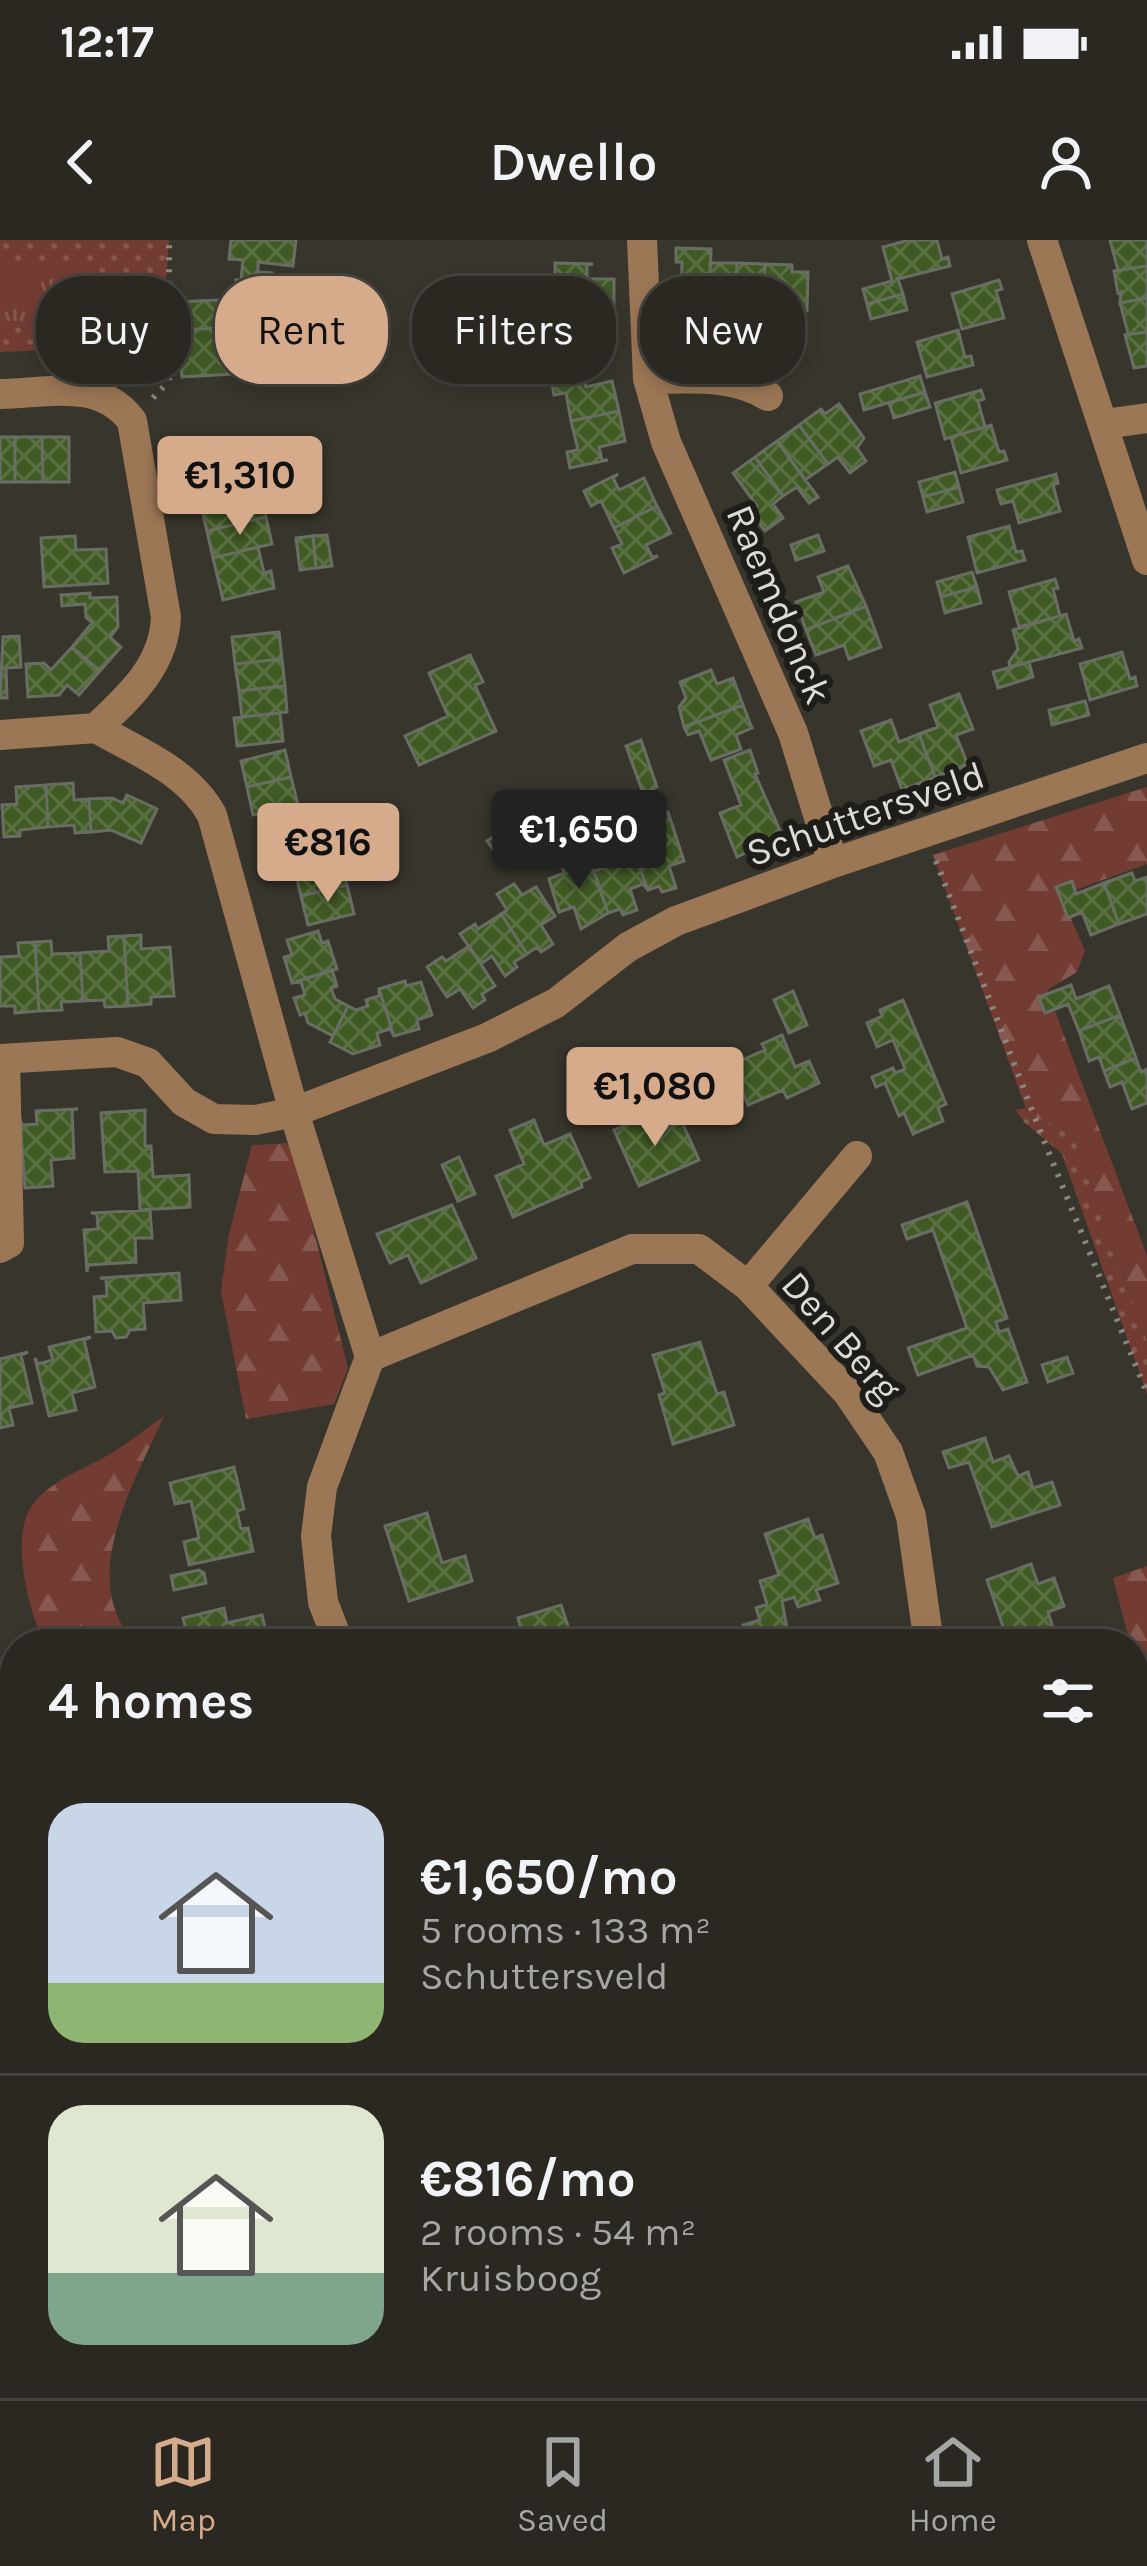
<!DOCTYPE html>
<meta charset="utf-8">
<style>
body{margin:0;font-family:Karla,sans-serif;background:#32302a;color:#f1f3f6;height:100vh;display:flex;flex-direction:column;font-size:45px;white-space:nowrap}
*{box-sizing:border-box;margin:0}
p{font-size:39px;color:#a5a6a5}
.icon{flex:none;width:66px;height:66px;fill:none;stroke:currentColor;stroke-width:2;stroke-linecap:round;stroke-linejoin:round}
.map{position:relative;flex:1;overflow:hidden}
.sheet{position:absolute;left:0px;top:1389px;width:1149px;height:771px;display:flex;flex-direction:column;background:#2a2821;border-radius:48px 48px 0 0;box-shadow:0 6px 18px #0003,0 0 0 3px #46443f}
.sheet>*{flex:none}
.top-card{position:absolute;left:36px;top:36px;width:1077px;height:108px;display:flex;gap:24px}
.price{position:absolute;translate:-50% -102px;padding:0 27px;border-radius:12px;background:#d6ab8b;color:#111;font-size:39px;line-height:78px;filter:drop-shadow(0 3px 6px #0008)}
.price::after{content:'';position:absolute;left:50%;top:72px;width:36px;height:27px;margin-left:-18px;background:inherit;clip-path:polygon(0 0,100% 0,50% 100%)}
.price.current{background:#222;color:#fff}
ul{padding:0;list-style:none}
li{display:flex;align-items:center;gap:36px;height:300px;padding:0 48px}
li+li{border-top:3px solid #46443f}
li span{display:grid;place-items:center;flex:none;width:336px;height:240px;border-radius:36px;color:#555}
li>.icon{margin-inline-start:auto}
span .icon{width:144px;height:144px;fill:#fffc;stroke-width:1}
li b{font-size:51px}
h2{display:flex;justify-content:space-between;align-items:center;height:144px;padding:0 48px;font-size:51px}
.chip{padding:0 42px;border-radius:48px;background:#2a2821;box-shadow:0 6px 18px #0003,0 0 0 3px #46443f;font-size:42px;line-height:108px}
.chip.current{background:#d6ab8b;color:#111}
.status{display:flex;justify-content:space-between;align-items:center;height:84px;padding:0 60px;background:#2a2821;direction:ltr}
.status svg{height:33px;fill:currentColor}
header{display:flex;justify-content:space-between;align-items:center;height:156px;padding:0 48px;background:#2a2821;font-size:54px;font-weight:600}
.menu{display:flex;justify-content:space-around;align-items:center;height:168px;border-top:3px solid #46443f;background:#2a2821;font-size:33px;color:#a5a6a5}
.menu a{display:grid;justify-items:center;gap:6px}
.menu .current{color:#d6ab8b}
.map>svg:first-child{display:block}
.grass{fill:url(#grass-dots)}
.forest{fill:url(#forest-firs)}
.park{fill:url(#park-tufts)}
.building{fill:url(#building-cross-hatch);stroke:#696e64;stroke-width:3}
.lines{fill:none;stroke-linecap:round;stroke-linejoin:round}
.path{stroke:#898880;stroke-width:6;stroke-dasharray:3 9;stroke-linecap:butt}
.minor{stroke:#9c7756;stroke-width:30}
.labels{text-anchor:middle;stroke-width:12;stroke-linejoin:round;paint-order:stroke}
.street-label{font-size:39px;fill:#dcdbd5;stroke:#1e1d19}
</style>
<div class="status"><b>12:17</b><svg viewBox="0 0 49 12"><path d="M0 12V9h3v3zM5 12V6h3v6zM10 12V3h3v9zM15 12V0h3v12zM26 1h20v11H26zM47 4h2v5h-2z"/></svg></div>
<header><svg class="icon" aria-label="back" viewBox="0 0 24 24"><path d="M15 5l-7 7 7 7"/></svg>Dwello<svg class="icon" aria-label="person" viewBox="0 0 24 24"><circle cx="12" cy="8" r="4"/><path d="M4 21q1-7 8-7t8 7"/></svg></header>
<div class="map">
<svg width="1147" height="2158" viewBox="0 0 1147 2158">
<defs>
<pattern id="grass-dots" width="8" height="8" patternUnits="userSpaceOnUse" patternTransform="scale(3)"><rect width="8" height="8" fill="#733c33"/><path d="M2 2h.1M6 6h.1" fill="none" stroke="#865850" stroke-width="1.8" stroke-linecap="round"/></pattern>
<pattern id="forest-firs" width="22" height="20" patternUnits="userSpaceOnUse" patternTransform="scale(3)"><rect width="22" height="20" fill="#733c33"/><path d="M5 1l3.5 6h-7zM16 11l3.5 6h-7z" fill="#865850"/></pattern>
<pattern id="park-tufts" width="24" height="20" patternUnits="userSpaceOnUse" patternTransform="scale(3)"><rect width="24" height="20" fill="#733c33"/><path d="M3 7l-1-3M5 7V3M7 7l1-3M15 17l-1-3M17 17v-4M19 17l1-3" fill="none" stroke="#865850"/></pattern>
<pattern id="building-cross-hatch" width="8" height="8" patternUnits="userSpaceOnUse" patternTransform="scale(3)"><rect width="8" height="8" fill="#405a24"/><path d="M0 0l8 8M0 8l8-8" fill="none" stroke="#5b7143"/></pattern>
</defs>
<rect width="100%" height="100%" fill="#38362c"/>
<path class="grass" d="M0 0H169L160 133 96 108 0 112Z
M1025 868 1028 874 1073 894 1147 1102V1154L1062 914 1024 882 1016 870Z"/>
<path class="forest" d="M1147 547V624L1061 655 1085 711 1077 732 1047 750 1147 1016V1102L1073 894 1028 874 933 615Z
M292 903 348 1128 334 1164 246 1179 221 1051 229 994 252 905Z
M164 1176C135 1242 75 1339 136 1404H45C29 1373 10 1299 31 1267 50 1239 91 1227 118 1209 133 1199 148 1187 164 1176Z
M1147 1326V1491L1141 1469 1134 1464V1404H1101L1128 1395 1113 1338Z
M1134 1571H1147V2158H746L754 2156 752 2145H937L940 2155 990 2145H1134Z
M115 2145H358L361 2158H123L103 2153Z"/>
<path class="park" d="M81 25 82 87 0 88V27Z"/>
<path class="building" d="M231 0H296L293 26 258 22V32L272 33V42L241 40 243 20 229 19Z
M909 0H937L942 19 948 17 950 26 898 39 903 54 867 64 863 49 892 41 883 7Z
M1110 0H1147V26L1114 31 1118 30Z
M676 8 711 9 709 71 681 70 682 22H676Z
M555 23 593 24 587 25V39H614V69L566 68V39H555Z
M710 23H737L736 72 709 71Z
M737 23 765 24 763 73 736 72Z
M765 24 792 25V32H808L807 71 763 73Z
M1147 26V58L1120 63 1121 52 1118 53 1114 31Z
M236 40 272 42 275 86 177 90 176 62 219 60 220 78 247 77 246 62 233 61Z
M999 40 1002 49 996 51 1004 78 962 89 952 54Z
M903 54 907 70 871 79 867 64Z
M1147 58V92L1125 95 1128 93 1120 63Z
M566 68 614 69 613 100H586L585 113 592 115 553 114 554 97H565Z
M222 88 223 115H234V134L182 137 177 90Z
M958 90 965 117 971 116 973 125 927 137 917 102Z
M1147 92V126L1134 128 1125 95Z
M588 131 583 134 586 147 612 141 619 171 571 181 566 153 554 155 551 139Z
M920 136 925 152 864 170 860 154Z
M981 150 984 159 978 161 985 187 945 199 935 163Z
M925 152 930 167 894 178 889 163Z
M839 164 864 198 857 208 866 221 850 233 838 217 828 224 799 185 821 169 825 174Z
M619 171 625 201 599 207 602 220H608L570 228 567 212 578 210 571 181Z
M799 185 828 224 805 240 777 201Z
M991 185 999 212 1004 211 1007 220 961 233 951 197Z
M0 197H15V242H0Z
M15 197H42L43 242H15Z
M42 197H69V242H43Z
M777 201 818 257 809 263 797 247 783 256 755 217Z
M227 215 231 231 240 228 247 255 191 269 185 241 201 237 198 222Z
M755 217 783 256 773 264 783 278 765 291 750 271 757 266 733 233Z
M955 232 959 247 923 257 919 242Z
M618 234 613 238 619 250 644 238 657 266 614 288 601 261 591 266 584 251Z
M1056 234 1058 243 1053 245 1060 271 1019 283 1013 261 1001 264 997 250Z
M959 247 963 262 927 272 923 257Z
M260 251 266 277 207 291 201 266Z
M657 266 671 293 646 305 652 317 658 316 624 333 612 308 622 304 614 288Z
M266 277 272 304 213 318 207 291Z
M1009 286 1016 312 1022 311 1025 320 977 333 968 297Z
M327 295 332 326 316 328 313 296Z
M818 295 824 311 796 320 791 305Z
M75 296 76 310 106 309 108 343 44 347 41 298Z
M313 296 316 328 300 330 296 298Z
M258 307 264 333 271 331 274 348 223 360 213 318Z
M848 326 866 366 806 390 796 362 824 352 818 337Z
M972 332 977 347 941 357 937 342Z
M1055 339 1058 348 1053 349 1060 376 1019 387 1009 352Z
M977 347 981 363 945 373 941 357Z
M90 353V358L117 357 118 387 110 397 121 407 100 431 72 407 92 383 86 377 85 364 62 366 61 355Z
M866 366 881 407 849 419 844 405 816 415 806 390Z
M1066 374 1074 401 1079 399 1082 408 1010 427 1009 422 1018 409 1013 390Z
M279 392 282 419 235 424 232 397Z
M19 396 21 427 6 428 7 458H0L3 397Z
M72 407 100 431 79 455 67 445 59 455 28 457 26 424 44 423 51 430Z
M1122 412 1130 439 1135 437 1137 446 1090 460 1080 424Z
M470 415 483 442 475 445 496 491 419 525 405 496 448 476 429 433Z
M282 419 285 446 239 451 235 424Z
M1029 422 1033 437 998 448 993 432Z
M711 430 717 444 733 438 743 465 684 487 679 467 686 458 680 442Z
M285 446 287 472 242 477 239 451Z
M959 454 973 489 956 495 968 525 935 537 919 494 938 487 930 465Z
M1085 461 1089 475 1052 485 1049 470Z
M743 465 752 488 736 495 741 509 711 520 699 491 688 495 684 487Z
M280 473 283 501 237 506 234 478Z
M891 480 899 502 919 494 935 537 902 550 891 520 874 526 861 491Z
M641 500 657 547 643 553 626 506Z
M285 510 291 537 247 547 241 521Z
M750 510 758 533 755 534 782 595 737 617 720 573 741 565 724 520Z
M291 537 298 565 253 575 247 547Z
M73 543 74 560 89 559 91 592 75 593 74 585 48 587 46 545Z
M46 545 48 587 20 590V596L4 597 2 565 17 564 16 547Z
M127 555 157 569 141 603 111 590 91 592 89 559 112 558 123 563Z
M329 568 335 593 289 605 283 579Z
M668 572 684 621 669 626 676 648 662 652 659 646 648 650 628 596 658 594 655 583 660 574Z
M506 588 518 605 499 618 487 601Z
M625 589 648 650 643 644 630 649 637 670 623 675 620 669 608 673 594 631 621 623 614 601 618 592Z
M335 593 341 620 295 631 289 605Z
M589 618 608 673 581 689 574 667 559 672 549 639 564 633 562 627Z
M341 620 347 645 301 656 295 631Z
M1132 633 1135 641 1147 637V674L1119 684 1104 643Z
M1072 641 1076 654 1104 643 1119 684 1091 695 1082 672 1068 678 1056 647Z
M514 644 522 655 536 647 555 676 541 685 553 704 541 712 537 707 527 714 501 674 507 670 497 654Z
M347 645 354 674 308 685 301 656Z
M501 674 527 714 514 722 517 727 505 736 492 716 481 724 460 694 475 684 478 689Z
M318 691 322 703 328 701 337 729 292 743 284 717 292 715 287 700Z
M141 695V709L170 707 174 756 151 757V764L128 766 124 696Z
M124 696 128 766 105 767 104 760 83 761 80 713 109 711 108 697Z
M51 701 52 714 80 713 83 761 61 762 62 770 39 771 35 702Z
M35 702 39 771 15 773V766H0V717L19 716 18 703Z
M469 706 495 746 482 754 485 760 473 768 460 749 447 757 427 727 442 717 446 721Z
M332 730 337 746 331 748 335 759 348 766 333 796 308 783 305 773 300 775 294 758 305 755 301 742 292 743Z
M405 741 406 746 421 742 432 775 417 780 419 789 394 796 379 749Z
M1071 745 1076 759 1109 746 1120 775 1079 791 1068 764 1045 773 1039 757Z
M379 749 394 796 390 789 377 793 380 805 353 814 330 802 348 766 356 770 368 766 366 760 379 756Z
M793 751 807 785 789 793 774 760Z
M903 760 946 864 938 868 943 881 913 894 904 873 899 876 885 843 876 847 872 837 893 828 895 833 905 829 893 800 877 807 867 783 882 776 880 770Z
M1120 775 1136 818 1104 831 1099 817 1089 821 1079 791Z
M782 795 795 827 809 821 819 843 787 858 783 850 748 865 731 825 765 810 762 804Z
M1136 818 1141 832 1147 829V863L1132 869 1122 842 1110 847 1104 831Z
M693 835 709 872 691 879 675 843Z
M78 869 72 870 74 918 51 920 53 946 25 948 20 879 22 885 37 884 36 871Z
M145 870V906H151L153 937 189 935 190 967 140 970 138 931 105 932 101 873Z
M649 875 657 893 682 882 699 920 639 946 614 890Z
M534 880 544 905 570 894 590 938 581 942 582 947 513 977 496 936 524 924 510 890Z
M459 917 475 954 458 961 442 925Z
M967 962 1007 1078 996 1082 999 1092 1008 1089 1027 1142 1003 1150 989 1127 977 1126 973 1115 918 1135 908 1108 967 1088 933 990 907 999 902 985Z
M452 965 476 1018 421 1043 408 1015 390 1023 377 994Z
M150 970 152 998H135L136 1022 88 1025 87 1032 84 990 98 989 97 974 91 973Z
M179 1033 181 1060 143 1063 145 1089 130 1090 126 1097 116 1098 112 1091 96 1092 94 1057 107 1056 106 1039 100 1038Z
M91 1097 84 1100 95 1147 72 1153 76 1170 49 1176 35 1118 38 1124 53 1120 49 1107Z
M700 1102 717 1154 724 1152 734 1185 673 1204 659 1155 665 1153 653 1115Z
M28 1112 21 1115 32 1163 9 1168 13 1185 0 1188V1119Z
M1067 1117 1073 1133 1048 1142 1042 1125Z
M985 1198 993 1222 1009 1216 1018 1236 1028 1232 1033 1248 1052 1242 1060 1265 992 1287 969 1222 949 1228 943 1212Z
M234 1227 244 1269 237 1271 241 1289 248 1288 253 1311 189 1325 184 1302 199 1298 191 1261 175 1264 170 1243Z
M427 1273 442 1323 465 1316 472 1341 409 1361 385 1286Z
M808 1279 815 1298 822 1295 838 1343 816 1350 820 1360 798 1367 794 1357 782 1361 788 1394 749 1404 743 1385 760 1380 756 1368 767 1364 760 1341 779 1335 765 1294Z
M1031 1324 1038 1344 1054 1338 1064 1366 1048 1372 1054 1391 1009 1404 987 1340Z
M199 1330 204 1333 206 1343 174 1350 171 1336Z
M561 1365 574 1404H525L518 1378Z
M224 1368 227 1383 262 1375 269 1404H218L215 1394 188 1400 183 1378Z
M9 1422 15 1423 13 1530 0 1527V1436L6 1437Z
M10 1567 15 1610 0 1614V1570Z
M2 1813 15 1832V1884L0 1893Z
M15 2052V2084L0 2094V2062Z
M428 2145H459L462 2158H431Z"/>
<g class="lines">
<path class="path" d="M153 158 169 141V0
M936 621 1042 896 1147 1153
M1134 1805 1147 1802"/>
<path class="minor" d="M642 0 648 139 666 202 793 493 833 623
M1042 0 1147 320
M648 139C691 139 731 134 768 156
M0 154C49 153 100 138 132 181L166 377C164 426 130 456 96 488 138 512 188 531 212 575L294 872 370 1117 322 1247 316 1296 323 1362 339 1404
M1105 184 1147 178
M0 495 96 488
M0 819 117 812 148 823 184 862 214 879 255 880 294 872 487 798 556 763 628 707 676 681 833 623 1147 518
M0 1008 9 1003 5 819
M748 1046 857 916
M370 1117 632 1009H699L748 1046 848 1153 888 1212 911 1276 929 1404
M0 1733 15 1753"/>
</g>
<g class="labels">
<g class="street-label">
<text transform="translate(780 364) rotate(67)" y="14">Raemdonck</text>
<text transform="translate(865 573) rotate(-19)" y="14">Schuttersveld</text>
<text transform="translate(842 1096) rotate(49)" y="14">Den Berg</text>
</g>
</g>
</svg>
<b class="price" style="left:240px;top:298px">€1,310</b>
<b class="price current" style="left:579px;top:652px">€1,650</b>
<b class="price" style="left:328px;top:665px">€816</b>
<b class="price" style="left:655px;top:909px">€1,080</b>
<div class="top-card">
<a class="chip">Buy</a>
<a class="chip current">Rent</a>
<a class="chip">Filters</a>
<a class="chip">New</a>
</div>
<section class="sheet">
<h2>4 homes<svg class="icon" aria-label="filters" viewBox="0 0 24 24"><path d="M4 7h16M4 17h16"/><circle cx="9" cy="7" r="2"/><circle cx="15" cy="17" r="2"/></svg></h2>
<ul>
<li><span style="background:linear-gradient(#c9d6e8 75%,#8fb573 0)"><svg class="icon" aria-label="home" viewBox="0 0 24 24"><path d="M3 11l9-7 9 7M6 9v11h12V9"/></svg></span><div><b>€1,650/mo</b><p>5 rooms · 133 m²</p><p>Schuttersveld</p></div></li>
<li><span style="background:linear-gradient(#dfe7d0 70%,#7fa58c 0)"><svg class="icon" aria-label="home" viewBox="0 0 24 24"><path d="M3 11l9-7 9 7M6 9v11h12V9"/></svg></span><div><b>€816/mo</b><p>2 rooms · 54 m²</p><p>Kruisboog</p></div></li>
</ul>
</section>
</div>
<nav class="menu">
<a class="current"><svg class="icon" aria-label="map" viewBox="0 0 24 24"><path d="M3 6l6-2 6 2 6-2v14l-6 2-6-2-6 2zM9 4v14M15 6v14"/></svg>Map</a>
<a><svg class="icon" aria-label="saved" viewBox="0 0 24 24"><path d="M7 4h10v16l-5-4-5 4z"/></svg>Saved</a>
<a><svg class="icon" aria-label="home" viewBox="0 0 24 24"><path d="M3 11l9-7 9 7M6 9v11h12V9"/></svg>Home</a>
</nav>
